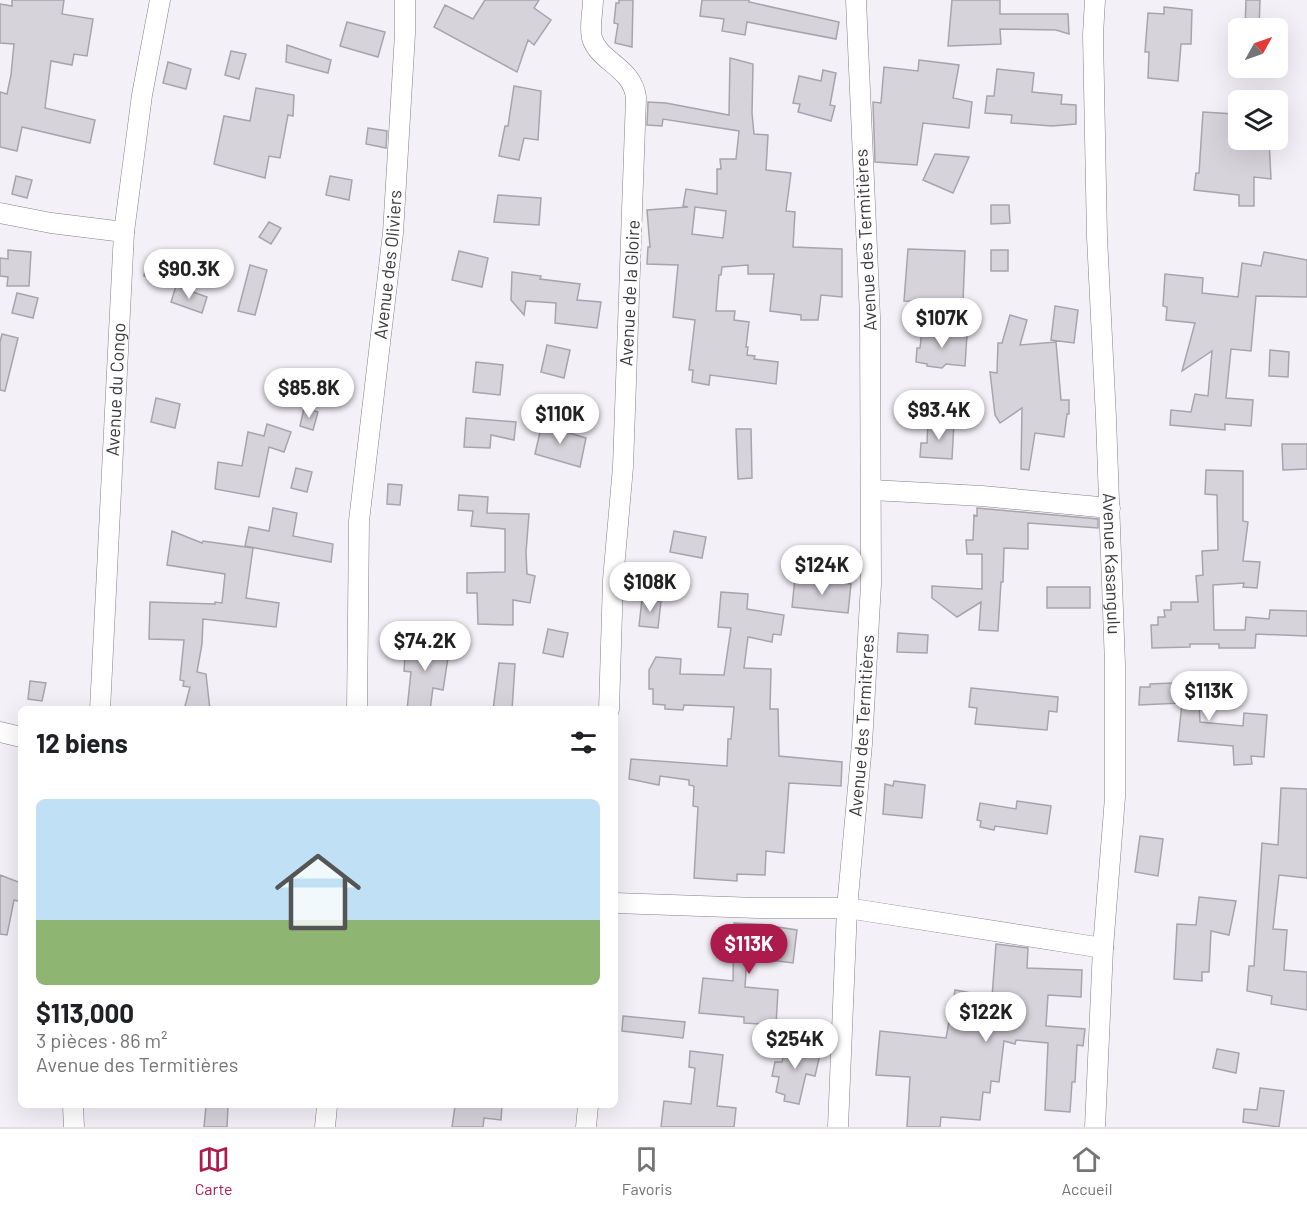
<!DOCTYPE html>
<html lang="fr">
<meta charset="utf-8">
<style>
body{margin:0;font-family:Barlow,sans-serif;background:#f2f2f2;color:#202124;height:100vh;display:flex;flex-direction:column;font-size:22px;white-space:nowrap}
*{box-sizing:border-box;margin:0}
p{font-size:20px;color:#757577}
.icon{flex:none;width:33px;height:33px;fill:none;stroke:currentColor;stroke-width:2;stroke-linecap:round;stroke-linejoin:round}
.map{position:relative;flex:1;overflow:hidden}
.side{position:absolute;left:18px;top:706px;width:600px;height:402px;display:flex;flex-direction:column;background:#fff;border-radius:9px;box-shadow:0 6px 24px #0002}
.side>*{flex:none}
.needle{width:39px;rotate:50deg}
.buttons{position:absolute;left:1228px;top:18px;display:grid;gap:12px}
.buttons a{display:grid;place-items:center;width:60px;height:60px;border-radius:9px;background:#fff;box-shadow:0 6px 24px #0002;font-size:30px}
.price{position:absolute;translate:-50% -51px;padding:0 14px;border-radius:21px;background:#fff;color:#222;font-size:20px;line-height:39px;filter:drop-shadow(0 2px 3px #0008)}
.price::after{content:'';position:absolute;left:50%;top:36px;width:18px;height:14px;margin-left:-9px;background:inherit;clip-path:polygon(0 0,100% 0,50% 100%)}
.price.current{background:#ad1b4d;color:#fff}
ul{padding:0;list-style:none}
li{display:grid;align-content:center;gap:12px;height:318px;padding:0 18px}
li span{display:grid;place-items:center;height:186px;border-radius:9px;color:#555}
li>.icon{margin-inline-start:auto}
span .icon{width:108px;height:108px;fill:#fffc;stroke-width:1}
li b{font-size:26px}
h2{display:flex;justify-content:space-between;align-items:center;height:72px;padding:0 18px;font-size:26px}
.tabs{display:flex;justify-content:space-around;align-items:center;height:84px;border-top:2px solid #e0e0e0;background:#fff;font-size:16px;color:#757577}
.tabs a{display:grid;justify-items:center;gap:3px}
.tabs .current{color:#ad1b4d}
.map>svg:first-child{display:block}
.building{fill:#d7d3db;stroke:#a8a4ac;stroke-width:1.5;fill-rule:evenodd}
.lines{fill:none;stroke-linecap:round;stroke-linejoin:round}
.minor-casing{stroke:#848087;stroke-width:21}
.minor{stroke:#fff;stroke-width:20}
.labels{text-anchor:middle;stroke-width:5;stroke-linejoin:round;paint-order:stroke}
.street-label{font-size:18px;fill:#3c3a3e;stroke:#fff}
</style>
<div class="map">
<svg width="1307" height="1127" viewBox="0 0 1307 1127">
<rect width="100%" height="100%" fill="#f4f0f8"/>
<path class="building" d="M12 0H64L62 14 93 19 87 56 74 54 72 65 51 61 45 108 95 120 90 143 22 127 17 151 0 147V92L7 94 11 75 14 44 0 43V4L12 6Z
M485 0H539L534 8 551 20 534 45 528 40 517 72 434 27 445 5 473 19Z
M619 0H633L632 47 615 43 618 24 614 23 616 3H619Z
M702 0H749V2L839 22 836 39 747 22 745 35 722 31 724 19 700 16Z
M952 0H1000V14H1068L1069 34 1056 30 1000 29 1001 44 948 46Z
M1246 0H1260L1259 28H1245Z
M1164 7 1192 10 1191 44H1181L1178 81 1148 78 1149 52H1145L1148 13 1164 14Z
M347 22 385 32 378 57 340 46Z
M287 45 331 60 328 73 286 62Z
M231 51 246 54 239 79 225 75Z
M730 58 753 64 752 113 754 134 768 135 766 170 791 173 786 211 795 212 793 247 842 249V297L821 295 818 320H801V315L770 311 774 274H748V265L722 267 721 275H719L716 311H735L734 320 749 322 746 347H748L747 355 755 356 754 359 778 362 776 384 710 375 709 385 692 382 693 370H689L695 320 673 317 678 265 647 264 648 247H650L647 210 688 207 683 206 686 189 717 194V169H721L720 159H736L739 131 663 119 662 126 647 125 648 102 666 103 729 115ZM695 207 726 211 723 238 692 234Z
M919 60 959 65 953 98 972 102 969 128 923 123 917 165 875 162 873 102 881 103 884 67 918 71Z
M168 62 191 69 186 89 163 83Z
M997 69 1034 73 1032 92 1062 95 1061 104 1076 105V124L1052 126 1011 123 1012 115 985 113 987 96H994Z
M823 70 836 73 830 105 835 106 831 121 798 112 800 104 793 103 799 76 821 81Z
M514 86 541 91 538 140 524 138 519 160 499 156 505 126H508Z
M256 88 294 95 293 116 288 115 280 158 269 156 265 178 214 164 224 116 250 121Z
M1203 112 1235 114 1234 140H1269L1271 179 1254 177V206H1239V195L1194 190 1196 173H1199Z
M368 128 387 131 386 148 366 144Z
M935 154 969 157 953 193 923 180Z
M16 176 32 180 27 198 12 194Z
M330 176 352 180 349 200 326 195Z
M498 195 541 198 539 225 494 222Z
M991 205H1009L1010 223 991 224Z
M269 222 281 228 271 244 259 237Z
M908 249 965 251 963 302 904 301Z
M8 250 31 252 29 286H7L8 277 0 276V258L8 259Z
M991 250H1008V271H991Z
M459 251 488 258 482 287 452 280Z
M1264 252 1307 260V297L1256 296 1251 351 1231 349 1226 398 1253 400 1251 426 1225 424V430L1170 425 1171 410 1191 412 1195 394 1208 396 1212 351 1182 371 1195 323 1166 320 1167 307 1163 306 1165 274 1203 278 1202 293 1238 297 1242 263 1261 266Z
M147 259 175 265 171 282 144 276Z
M250 265 267 270 255 315 238 311Z
M512 272 541 276 540 279 580 284 577 300 601 302 597 328 555 323 556 303 526 301 524 315 511 300Z
M176 286 207 297 202 313 171 302Z
M17 293 38 298 33 318 12 313Z
M1055 306 1078 310 1074 343 1051 340Z
M1010 315 1027 320 1020 345 1056 342 1061 400H1069V414H1067L1064 437 1035 433 1029 470 1021 469 1022 408 1000 423 995 415 990 372 997 373 998 343H1002Z
M922 330 949 334V332L967 334 965 366 946 364 942 368 927 366V364L916 362 917 348H920Z
M2 334 18 338 5 391 0 390V342Z
M547 345 570 350 564 378 541 372Z
M1270 350 1289 352 1288 377 1269 376Z
M476 362 503 365 500 395 473 392Z
M156 398 180 404 175 428 151 422Z
M304 408 318 412 313 430 300 426Z
M466 418 516 422 514 440 491 435 490 448 464 447Z
M928 421 954 422 952 459 920 457 921 443H927Z
M542 423 570 428 569 433 586 438 580 467 535 454Z
M267 424 291 432 284 452 269 447 259 497 215 489 218 462 242 466 248 432 264 436Z
M736 429H751L752 478 738 479Z
M1282 444H1307V469L1283 470Z
M296 468 312 472 307 492 291 488Z
M1206 470 1243 471V521L1248 522 1243 561 1260 562 1257 588 1243 587 1244 583 1213 585 1214 630H1245L1246 617 1269 619 1270 610 1307 611V636L1256 634 1255 648H1219V644H1190V647L1152 648 1151 625H1158V617H1165L1164 610H1171V602H1198L1196 576 1203 575 1202 551 1218 550 1217 495 1205 494Z
M388 484 402 485 400 505 387 504Z
M459 495 488 497 487 513 529 514 526 552 527 574 535 576 530 603 513 600V625L478 624 477 593H467V573L505 572V529L471 526 473 511 458 510Z
M273 508 297 513 293 536 333 544 331 562 245 546 249 527 269 531Z
M977 508 1098 519V528L1028 523V549L1004 548 1003 582H1001L998 631 979 630 981 602 957 617 932 598V586L982 589V554H967L966 540H973L974 515 977 516Z
M172 531 202 543 203 541 253 548 246 598 279 603 276 627 203 619 202 644 197 672 206 674 210 710H184L190 687 183 686 184 681 180 680 184 640 149 639 150 602 215 604V602L222 603 225 574 167 565Z
M674 531 706 537 702 558 670 552Z
M795 578 851 584 848 613 792 607Z
M1047 587H1090V608H1047Z
M721 592 748 594 747 609 784 615 781 635 773 634 772 642 748 637 744 668 771 669 770 709H778L779 756 842 762 841 786 789 783 784 853 766 851 765 875 737 874V881L694 878 698 807 693 806 694 786 689 785V780L660 776 659 785 629 779 631 759 727 766 728 739H731L734 707 684 705 683 710 665 709V705L653 704V689H649V670L656 657 681 659 680 674 724 675 731 628 718 627Z
M642 599 661 601 658 628 639 626Z
M548 629 568 633 563 657 543 653Z
M898 633 928 635 927 653 897 652Z
M406 641 450 645 443 690 433 688 430 710H407L411 672 404 671Z
M499 663 515 664 512 710H493Z
M30 681 46 683 42 701 28 699Z
M1198 682 1200 722 1243 726 1244 713 1267 715 1264 757 1251 756 1252 764 1234 765 1233 746 1178 741 1182 703 1139 705 1140 687H1150V684Z
M971 688 1058 697 1057 712 1049 711 1047 730 975 724 977 708 969 707Z
M894 781 925 785 922 818 883 814 885 784 893 786Z
M1281 788 1307 789V878L1279 875 1273 929 1287 930 1284 970 1307 972V1010L1271 1004 1272 996 1247 991 1249 966H1254L1262 843 1278 845Z
M1017 801 1051 806 1047 834 995 826 994 830 980 827 981 821 977 820 980 803 1016 809Z
M1140 836 1163 839 1158 876 1135 872Z
M0 875 21 883V902L14 900 7 935 0 934Z
M1199 897 1236 901 1229 935 1211 931 1209 972H1202V981L1174 979 1177 924 1196 925Z
M734 923 771 925V926L797 930 793 963 747 957 745 987 778 990 776 1025 744 1023V1017L699 1013 703 978 733 981Z
M996 944 1028 948 1027 968 1082 970 1081 997 1048 995 1046 1026 1085 1029 1083 1046 1077 1045 1075 1082H1072L1070 1112 1045 1110 1048 1043 1016 1040 1015 1044 1004 1041 999 1082 991 1081 990 1093 983 1092 980 1120 941 1117 940 1127H907L910 1077 876 1075 880 1031 946 1038 955 990 992 997Z
M623 1016 685 1022 683 1038 622 1031Z
M787 1042 821 1050 815 1076 806 1074 799 1104 784 1101 785 1095 776 1092 779 1077 772 1076 775 1062H782Z
M1217 1049 1239 1053 1236 1073 1213 1068Z
M690 1051 723 1055 717 1106 736 1108 734 1127H661L664 1101 691 1104 695 1068 689 1067Z
M1260 1088 1284 1091 1279 1127 1243 1122 1244 1109 1257 1110Z
M206 1106H228L227 1127H204Z
M455 1106H502L501 1120 484 1118 483 1127H452Z"/>
<g class="lines">
<g class="minor-casing">
<g id="minor">
<path d="M593 0C593 12 589 26 592 38 599 62 632 67 636 97L623 467 613 580 609 710"/>
<path id="s1" d="M1095 0 1093 35 1097 237 1106 418 1115 665V797L1103 948 1095 1127"/>
<path d="M0 213 51 223 124 232"/>
<path d="M872 490 982 496 1110 508"/>
<path id="s2" d="M100 710 124 232 142 95 160 0"/>
<path id="s3" d="M357 710 359 521 393 233 405 34V0"/>
<path d="M0 732 21 737"/>
<path d="M615 903 757 908H847L1103 948"/>
<path d="M73 1106 74 1127"/>
<path d="M325 1127 327 1106"/>
<path d="M586 1127 588 1106"/>
<path id="s4" d="M838 1127 847 908 862 744 871 584 870 317 856 0"/>
</g>
</g>
<use href="#minor" class="minor"/>
</g>
<g class="labels">
<g class="street-label">
<text transform="translate(866 240) rotate(-93)" y="6">Avenue des Termitières</text>
<text dy="6" stroke="none"><textPath href="#s3" startOffset="447">Avenue des Oliviers</textPath></text>
<text transform="translate(630 293) rotate(-87)" y="6">Avenue de la Gloire</text>
<text dy="6" stroke="none"><textPath href="#s2" startOffset="321">Avenue du Congo</textPath></text>
<text dy="6" stroke="none"><textPath href="#s1" startOffset="564">Avenue Kasangulu</textPath></text>
<text dy="6" stroke="none"><textPath href="#s4" startOffset="402">Avenue des Termitières</textPath></text>
</g>
</g>
</svg>
<div class="buttons">
<a><svg class="needle" viewBox="-14 -14 28 28"><path d="M0-13l5 13h-10z" fill="#e53935"/><path d="M0 13l5-13h-10z" fill="#757577"/></svg></a>
<a><svg class="icon" aria-label="layers" viewBox="0 0 24 24"><path d="M12 4l9 5-9 5-9-5zM3 14l9 5 9-5"/></svg></a>
</div>
<b class="price" style="left:189px;top:300px">$90.3K</b>
<b class="price" style="left:942px;top:349px">$107K</b>
<b class="price" style="left:309px;top:419px">$85.8K</b>
<b class="price" style="left:939px;top:441px">$93.4K</b>
<b class="price" style="left:560px;top:445px">$110K</b>
<b class="price" style="left:822px;top:596px">$124K</b>
<b class="price" style="left:650px;top:613px">$108K</b>
<b class="price" style="left:425px;top:672px">$74.2K</b>
<b class="price" style="left:1209px;top:722px">$113K</b>
<b class="price current" style="left:749px;top:975px">$113K</b>
<b class="price" style="left:986px;top:1043px">$122K</b>
<b class="price" style="left:795px;top:1070px">$254K</b>
<section class="side">
<h2>12 biens<svg class="icon" aria-label="filters" viewBox="0 0 24 24"><path d="M4 7h16M4 17h16"/><circle cx="9" cy="7" r="2"/><circle cx="15" cy="17" r="2"/></svg></h2>
<ul>
<li><span style="background:linear-gradient(#bfe0f5 65%,#8fb573 0)"><svg class="icon" aria-label="home" viewBox="0 0 24 24"><path d="M3 11l9-7 9 7M6 9v11h12V9"/></svg></span><div><b>$113,000</b><p>3 pièces · 86 m²</p><p>Avenue des Termitières</p></div></li>
</ul>
</section>
</div>
<nav class="tabs">
<a class="current"><svg class="icon" aria-label="map" viewBox="0 0 24 24"><path d="M3 6l6-2 6 2 6-2v14l-6 2-6-2-6 2zM9 4v14M15 6v14"/></svg>Carte</a>
<a><svg class="icon" aria-label="saved" viewBox="0 0 24 24"><path d="M7 4h10v16l-5-4-5 4z"/></svg>Favoris</a>
<a><svg class="icon" aria-label="home" viewBox="0 0 24 24"><path d="M3 11l9-7 9 7M6 9v11h12V9"/></svg>Accueil</a>
</nav>
